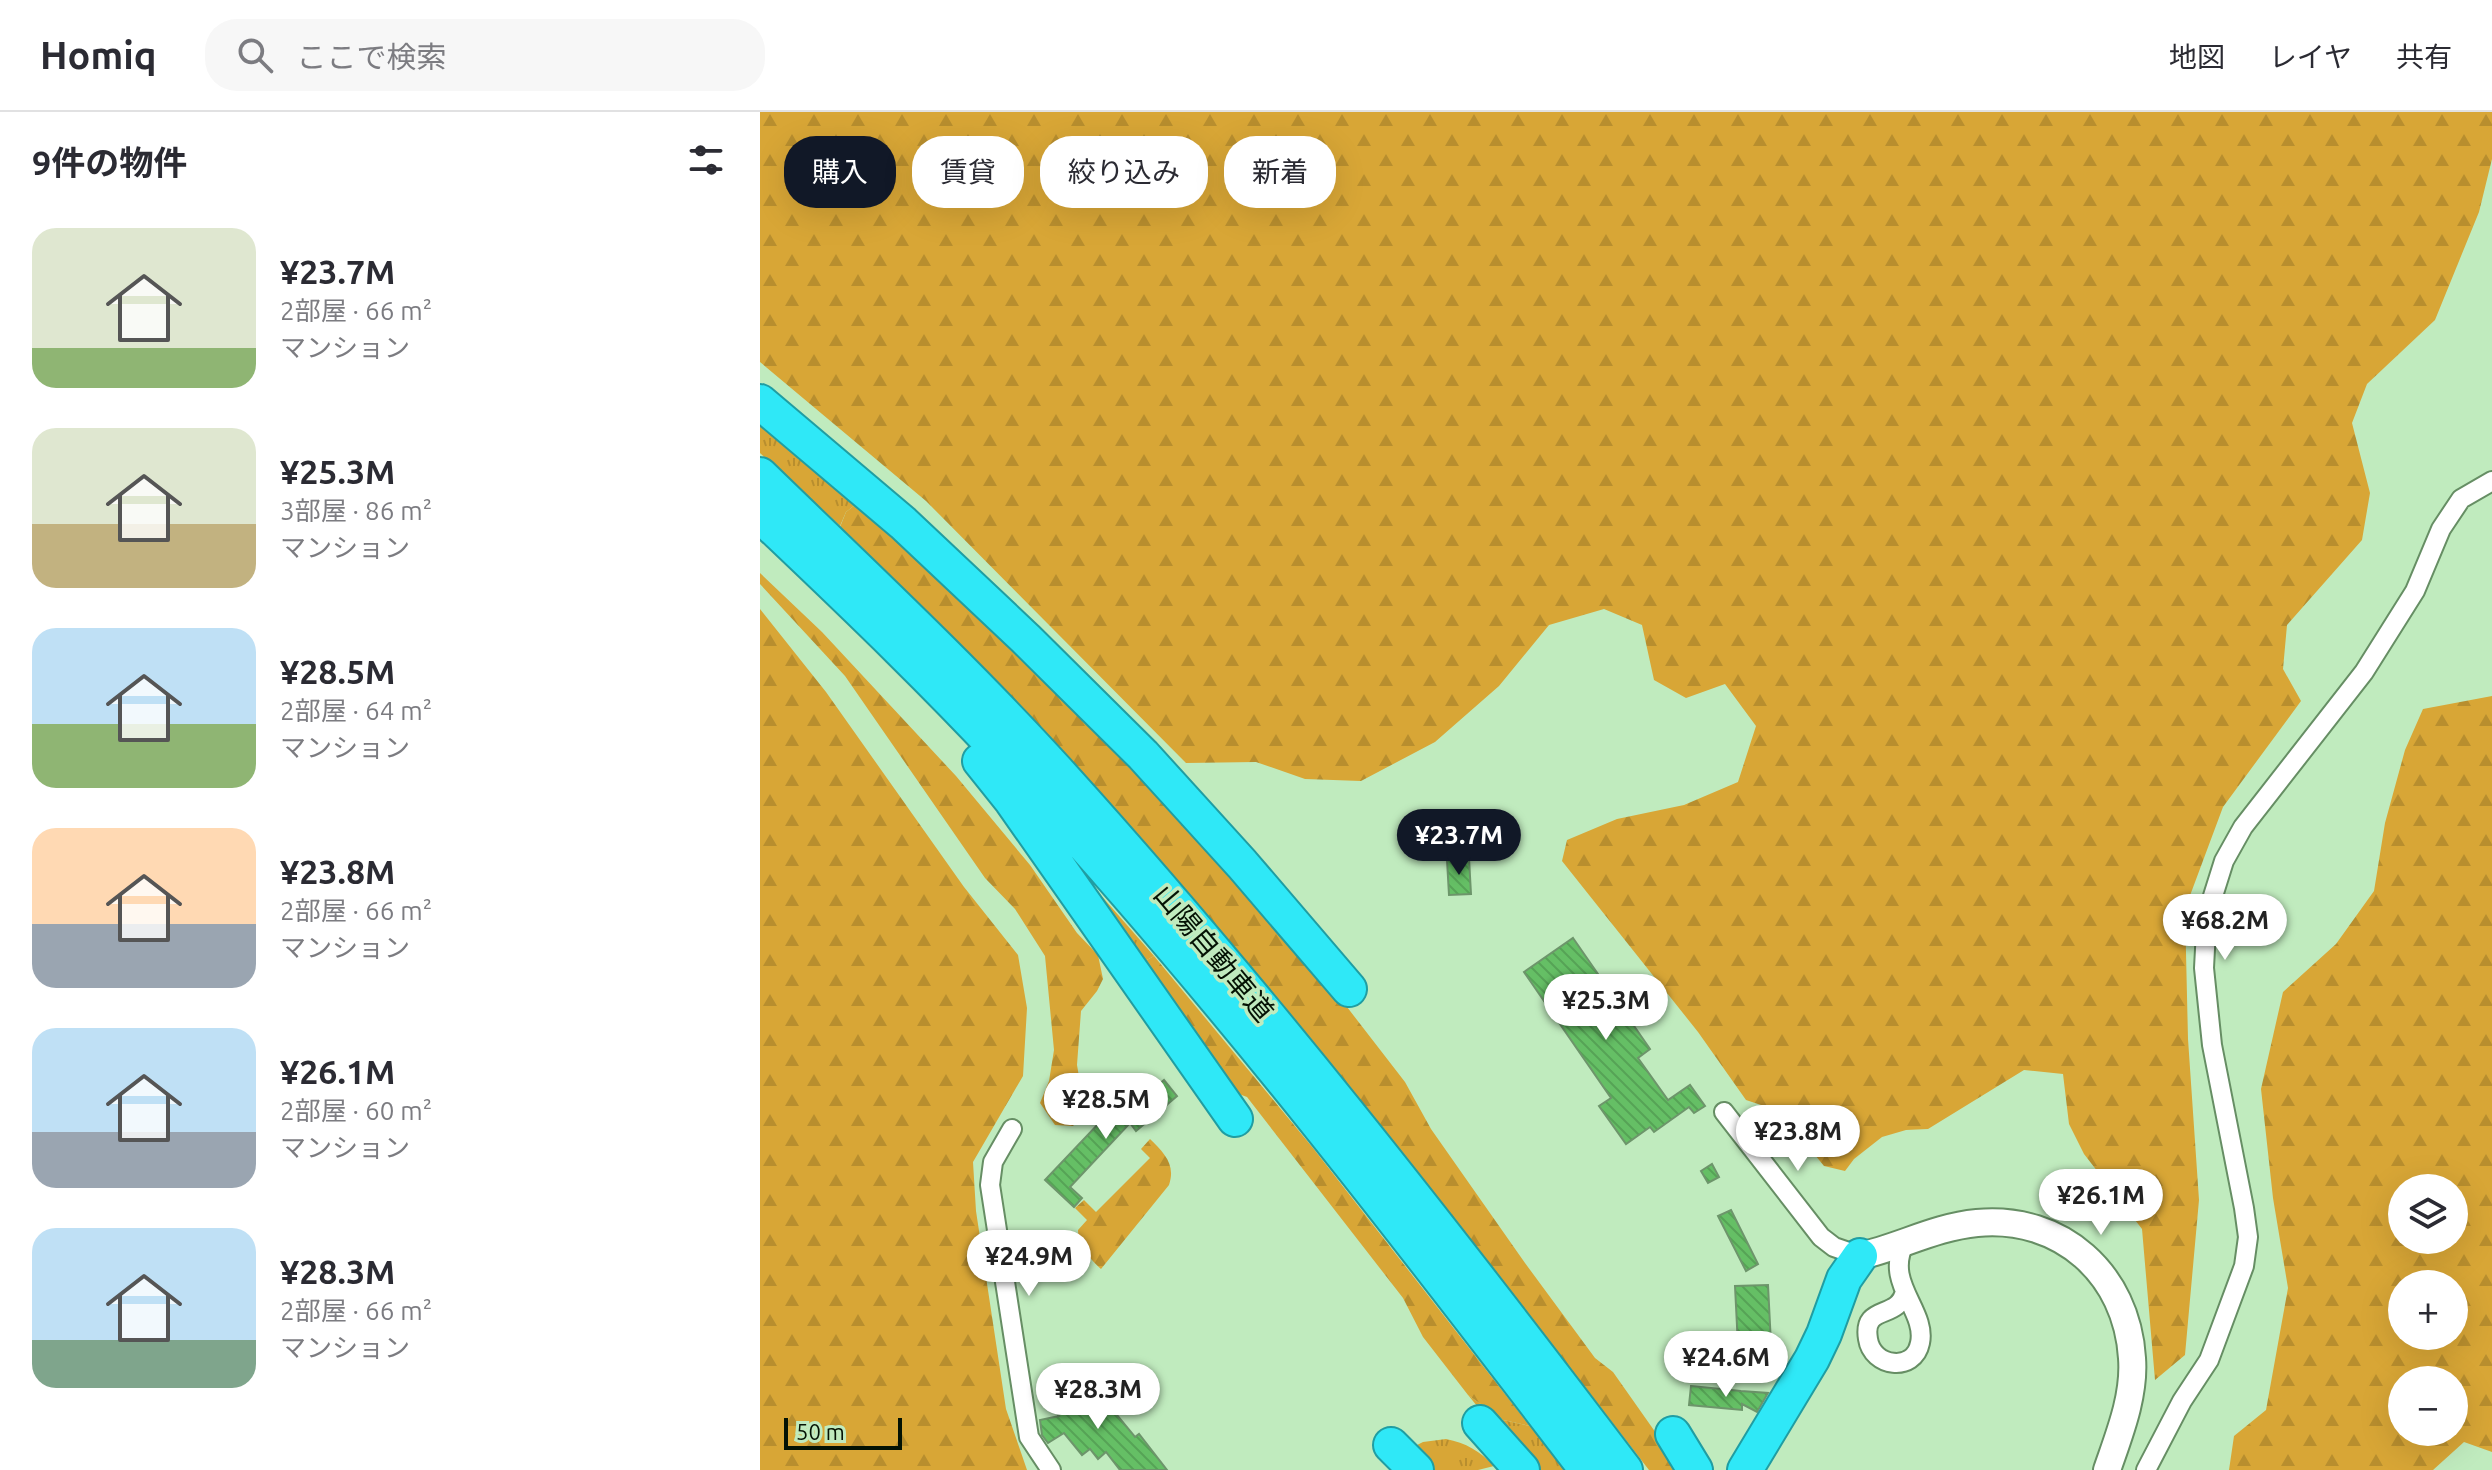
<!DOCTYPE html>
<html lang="ja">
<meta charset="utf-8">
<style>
body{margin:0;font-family:Ubuntu,"Noto Sans JP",sans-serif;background:#f7f7f7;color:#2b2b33;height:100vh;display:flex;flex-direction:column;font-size:30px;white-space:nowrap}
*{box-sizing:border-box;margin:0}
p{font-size:26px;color:#7c7c81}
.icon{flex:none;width:44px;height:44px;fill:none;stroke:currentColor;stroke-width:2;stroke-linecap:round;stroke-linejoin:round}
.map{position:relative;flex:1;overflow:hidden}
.drawer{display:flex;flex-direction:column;background:#fff;width:760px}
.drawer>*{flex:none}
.guide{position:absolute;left:24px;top:24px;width:760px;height:72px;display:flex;gap:16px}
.buttons{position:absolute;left:1628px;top:1062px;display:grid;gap:16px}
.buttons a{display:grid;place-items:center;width:80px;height:80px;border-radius:50%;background:#fff;box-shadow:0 8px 32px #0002;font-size:40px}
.scale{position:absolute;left:24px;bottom:20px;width:118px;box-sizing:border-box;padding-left:8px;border:4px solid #041204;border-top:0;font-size:22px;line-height:28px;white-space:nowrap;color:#041204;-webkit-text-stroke:6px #c0ebbe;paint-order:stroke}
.price{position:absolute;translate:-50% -68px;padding:0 18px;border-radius:28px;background:#fff;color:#222;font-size:26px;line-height:52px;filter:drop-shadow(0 2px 4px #0008)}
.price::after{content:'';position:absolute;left:50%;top:48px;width:24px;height:18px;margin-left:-12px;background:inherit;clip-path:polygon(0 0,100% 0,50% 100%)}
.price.on{background:#111827;color:#fff}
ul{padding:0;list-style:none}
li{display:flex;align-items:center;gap:24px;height:200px;padding:0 32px}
li span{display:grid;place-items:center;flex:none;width:224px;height:160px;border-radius:24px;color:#555}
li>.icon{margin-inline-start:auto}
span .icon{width:96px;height:96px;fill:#fffc;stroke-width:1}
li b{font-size:34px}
h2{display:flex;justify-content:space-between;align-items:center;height:96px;padding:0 32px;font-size:34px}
.tag{padding:0 28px;border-radius:32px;background:#fff;box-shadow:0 8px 32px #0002;font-size:28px;line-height:72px}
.tag.on{background:#111827;color:#fff}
header{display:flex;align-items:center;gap:48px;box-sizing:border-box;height:112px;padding:0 40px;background:#fff;border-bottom:2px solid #e1e1e2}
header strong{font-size:38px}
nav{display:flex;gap:44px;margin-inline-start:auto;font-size:28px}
.search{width:560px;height:72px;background:#f7f7f7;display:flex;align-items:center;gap:20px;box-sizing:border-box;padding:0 28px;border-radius:32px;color:#7c7c81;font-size:30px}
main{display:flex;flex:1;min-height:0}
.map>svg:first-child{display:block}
.grass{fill:url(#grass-tufts)}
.forest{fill:url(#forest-firs);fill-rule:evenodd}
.building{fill:url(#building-back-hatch);stroke:#6d956b;stroke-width:2}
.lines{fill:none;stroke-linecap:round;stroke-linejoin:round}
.street-casing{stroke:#668e64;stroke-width:22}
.secondary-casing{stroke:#668e64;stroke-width:30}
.highway-casing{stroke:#209da2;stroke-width:38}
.street{stroke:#fff;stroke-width:18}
.secondary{stroke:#fff;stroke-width:26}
.highway{stroke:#2fe8f7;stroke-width:34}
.labels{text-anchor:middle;stroke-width:7;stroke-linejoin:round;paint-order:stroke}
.street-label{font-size:28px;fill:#041204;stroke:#c0ebbe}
</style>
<header>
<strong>Homiq</strong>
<div class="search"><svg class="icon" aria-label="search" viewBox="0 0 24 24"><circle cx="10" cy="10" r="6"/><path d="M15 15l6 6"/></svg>ここで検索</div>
<nav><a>地図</a><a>レイヤ</a><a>共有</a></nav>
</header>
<main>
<section class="drawer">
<h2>9件の物件<svg class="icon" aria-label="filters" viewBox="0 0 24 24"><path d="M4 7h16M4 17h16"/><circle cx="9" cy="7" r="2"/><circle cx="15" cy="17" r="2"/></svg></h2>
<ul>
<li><span style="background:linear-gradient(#dfe7d0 75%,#8fb573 0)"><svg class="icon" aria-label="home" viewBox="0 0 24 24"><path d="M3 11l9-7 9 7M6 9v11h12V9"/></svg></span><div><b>¥23.7M</b><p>2部屋 · 66 m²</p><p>マンション</p></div></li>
<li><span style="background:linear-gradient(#dfe7d0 60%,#c2b280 0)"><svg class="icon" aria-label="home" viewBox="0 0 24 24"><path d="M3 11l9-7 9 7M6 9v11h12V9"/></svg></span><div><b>¥25.3M</b><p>3部屋 · 86 m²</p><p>マンション</p></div></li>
<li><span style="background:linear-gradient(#bfe0f5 60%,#8fb573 0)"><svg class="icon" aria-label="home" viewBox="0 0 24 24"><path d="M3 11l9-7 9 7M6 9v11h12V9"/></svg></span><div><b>¥28.5M</b><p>2部屋 · 64 m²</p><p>マンション</p></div></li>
<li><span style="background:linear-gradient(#ffd9b3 60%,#9aa5b1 0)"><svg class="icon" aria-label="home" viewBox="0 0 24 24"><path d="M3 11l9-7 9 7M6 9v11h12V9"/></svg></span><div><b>¥23.8M</b><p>2部屋 · 66 m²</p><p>マンション</p></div></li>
<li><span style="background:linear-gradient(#bfe0f5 65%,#9aa5b1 0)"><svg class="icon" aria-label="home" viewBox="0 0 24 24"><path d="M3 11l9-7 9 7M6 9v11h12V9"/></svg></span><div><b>¥26.1M</b><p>2部屋 · 60 m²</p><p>マンション</p></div></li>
<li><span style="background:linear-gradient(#bfe0f5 70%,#7fa58c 0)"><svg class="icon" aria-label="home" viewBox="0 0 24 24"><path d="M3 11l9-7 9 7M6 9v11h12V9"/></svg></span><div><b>¥28.3M</b><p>2部屋 · 66 m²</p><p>マンション</p></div></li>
</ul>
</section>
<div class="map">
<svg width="1732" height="1358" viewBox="0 0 1732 1358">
<defs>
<pattern id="grass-tufts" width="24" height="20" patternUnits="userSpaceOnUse" patternTransform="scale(2)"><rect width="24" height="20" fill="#d8a636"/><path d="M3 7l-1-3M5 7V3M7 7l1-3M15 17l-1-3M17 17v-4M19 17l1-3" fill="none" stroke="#b88e2e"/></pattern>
<pattern id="forest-firs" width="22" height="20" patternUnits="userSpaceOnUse" patternTransform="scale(2)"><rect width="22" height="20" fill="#d8a636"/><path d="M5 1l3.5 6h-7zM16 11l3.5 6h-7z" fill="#b88e2e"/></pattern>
<pattern id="building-back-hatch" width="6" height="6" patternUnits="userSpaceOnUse" patternTransform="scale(2)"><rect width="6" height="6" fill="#65bf65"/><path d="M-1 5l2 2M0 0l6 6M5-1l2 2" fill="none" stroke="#56a356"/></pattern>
</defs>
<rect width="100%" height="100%" fill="#c0ebbe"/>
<path class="grass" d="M0 305 100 389 86 400 80 414 0 341Z
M325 765 394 844 385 849Z
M708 1283 743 1308 770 1314 806 1358H770Z
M686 1327C706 1331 720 1339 734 1354L718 1358H666L649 1337 663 1330Z"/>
<path class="forest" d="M0 0H1732V47L1719 100 1675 208 1607 272 1592 311 1610 381 1602 428 1527 513 1523 557 1541 589 1463 695 1425 797 1428 927 1439 1088 1425 1243 1395 1268 1382 1117 1324 1042 1309 1012 1303 962 1264 958 1168 1017 1146 1018 1122 1025 1094 1047 1085 1059 1064 1054 1019 999 986 988 938 920 802 749 807 728 857 707 924 693 978 670 996 614 965 572 926 586 894 568 882 513 844 497 789 513 739 574 675 630 601 669 545 667 496 650 426 651 166 389 0 250Z
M100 389 427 703 587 895 645 970 671 1017 765 1151 835 1246 853 1260 922 1358H889C686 1096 484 833 257 591 200 531 139 473 80 415L86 400Z
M0 461 62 520 196 664 270 753 317 821 338 843 343 867 337 879 321 899 317 953 325 1000 313 1014 295 1013 280 991 289 969 294 938 285 844 255 797 225 766 85 564 0 472Z
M0 497 66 580 204 775 258 843 267 896 263 964 213 1050 216 1099 246 1297 267 1358H0Z
M1732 584V1340L1704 1330 1673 1358H1469L1474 1324 1506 1298 1528 1176 1513 1086 1501 977 1523 880 1576 832 1614 779 1625 711 1645 638 1663 597ZM1642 1076H1694V1128H1642ZM1642 1172H1694V1224H1642ZM1642 1268H1694V1320H1642Z
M394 844 553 1036 770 1314 743 1308 708 1283 663 1225 643 1186 487 985 468 978 385 849Z
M390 1027C404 1041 416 1052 409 1073L341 1157C330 1147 318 1133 318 1118L327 1108 315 1096 324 1088 336 1100 390 1046 381 1037Z"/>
<path class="building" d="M709 746 711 782 689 783 687 748Z
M813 826 890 937 878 946 908 988 930 973 945 994 934 1001 929 995 894 1020 890 1015 866 1032 839 994 851 986 764 860Z
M404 968 417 984 376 1019 370 1011 310 1075 322 1086 314 1095 285 1068 342 1008 349 1015Z
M952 1052 959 1065 948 1071 941 1059Z
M971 1098 998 1152 986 1159 958 1104Z
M1008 1173 1012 1252 979 1254 975 1174Z
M328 1268 375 1325 379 1322 407 1358H360L346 1340 338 1347 330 1337 322 1343 304 1321 288 1331 282 1323 280 1308 299 1304 289 1292 301 1283 304 1288Z
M931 1274 981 1279 1008 1281 997 1300 982 1292V1298L929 1293Z"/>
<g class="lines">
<g class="street-casing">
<path id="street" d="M964 1000 1061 1125 1074 1135 1100 1144
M252 1017 233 1050 230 1073 269 1325 291 1358
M1145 1130C1123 1171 1167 1198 1160 1231 1154 1261 1112 1255 1108 1227 1102 1191 1139 1209 1145 1179
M1386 1358 1422 1289 1449 1248 1484 1154 1488 1125 1484 1096 1452 933 1444 856 1446 818 1453 784 1464 749 1483 715 1604 560 1655 479 1681 417 1701 387 1732 369"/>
</g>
<g class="secondary-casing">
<path id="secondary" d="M1100 1144C1140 1135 1175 1115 1217 1111 1301 1103 1367 1162 1372 1246 1375 1284 1359 1323 1347 1358"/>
</g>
<g class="highway-casing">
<path id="highway" d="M0 290 143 411 266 527 383 643 482 752 589 877
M0 363C100 460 202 555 296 658 498 881 683 1118 865 1358
M0 403C94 492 187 581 274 677 471 893 649 1125 827 1358
M220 649 252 689 475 1007
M720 1311 762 1358
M913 1322 935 1358
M631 1333 656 1358
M985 1358 1052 1247 1064 1222 1084 1167 1100 1144"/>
</g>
<use href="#street" class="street"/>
<use href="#secondary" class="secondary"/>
<use href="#highway" class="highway"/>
</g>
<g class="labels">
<g class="street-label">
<text transform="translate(454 841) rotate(50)" y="10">山陽自動車道</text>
</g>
</g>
</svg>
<div class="buttons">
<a><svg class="icon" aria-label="layers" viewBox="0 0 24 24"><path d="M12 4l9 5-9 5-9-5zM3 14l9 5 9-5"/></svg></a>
<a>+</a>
<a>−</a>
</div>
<div class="scale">50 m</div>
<b class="price on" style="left:699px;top:765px">¥23.7M</b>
<b class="price" style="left:1465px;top:850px">¥68.2M</b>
<b class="price" style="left:846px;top:930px">¥25.3M</b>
<b class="price" style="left:346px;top:1029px">¥28.5M</b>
<b class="price" style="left:1038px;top:1061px">¥23.8M</b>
<b class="price" style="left:1341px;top:1125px">¥26.1M</b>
<b class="price" style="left:269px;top:1186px">¥24.9M</b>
<b class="price" style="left:966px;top:1287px">¥24.6M</b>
<b class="price" style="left:338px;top:1319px">¥28.3M</b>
<div class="guide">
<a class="tag on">購入</a>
<a class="tag">賃貸</a>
<a class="tag">絞り込み</a>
<a class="tag">新着</a>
</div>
</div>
</main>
